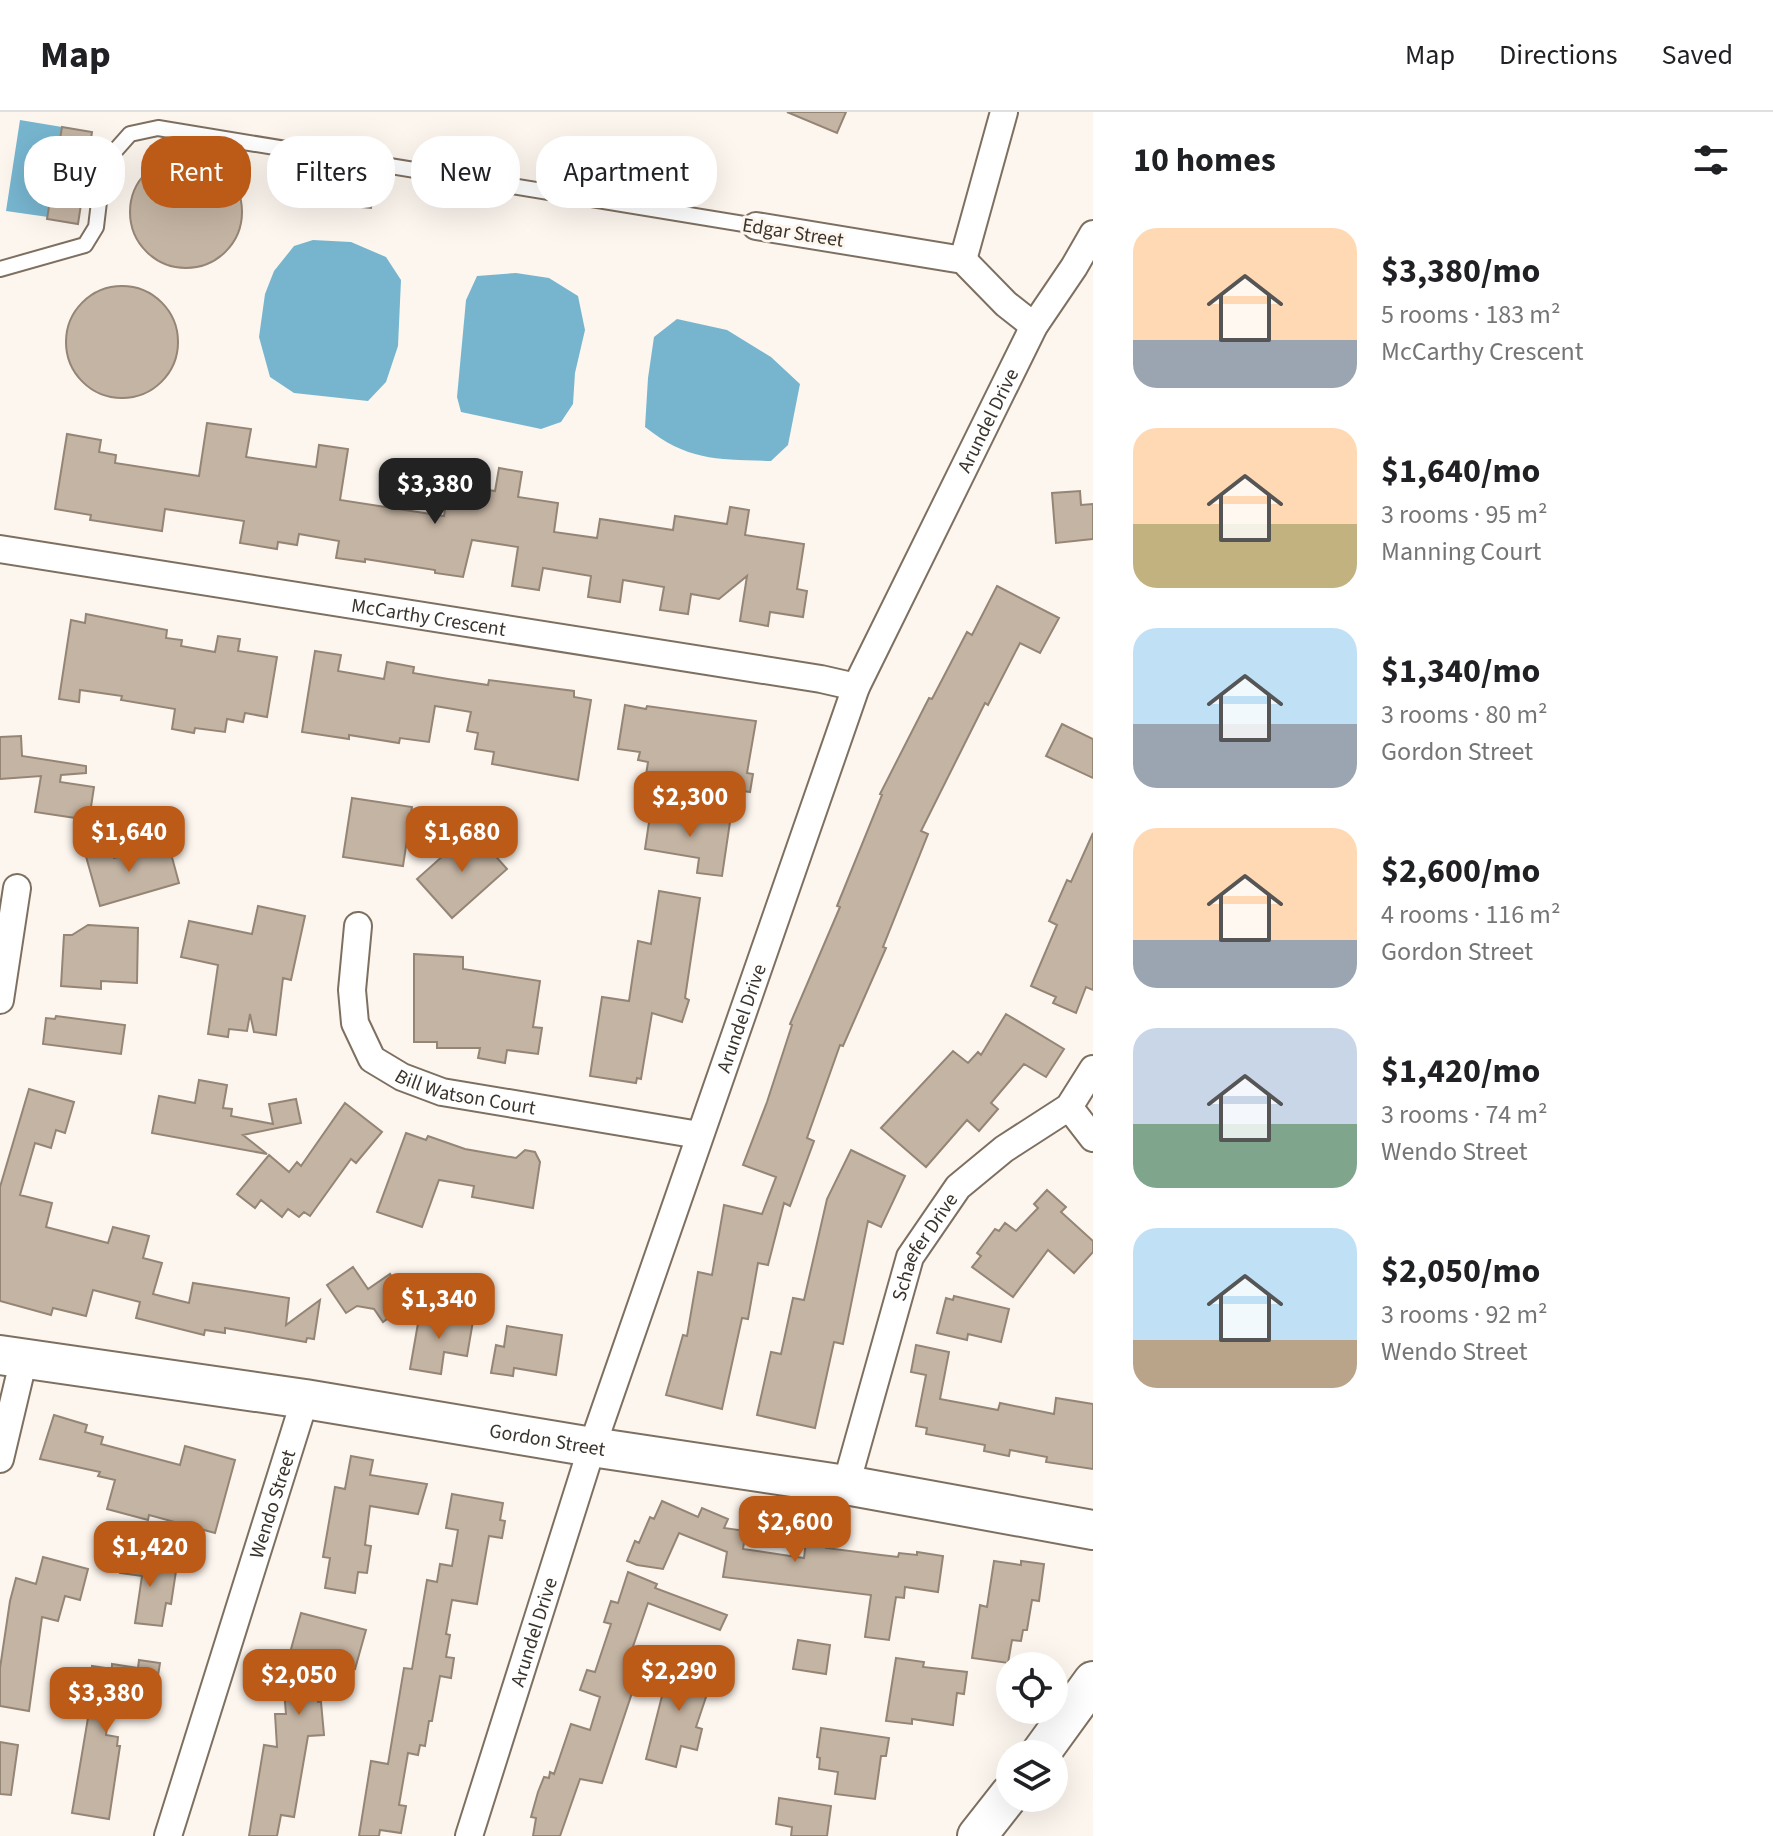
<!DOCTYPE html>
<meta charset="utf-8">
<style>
body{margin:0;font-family:"Source Sans 3",sans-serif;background:#f6f6f6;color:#202124;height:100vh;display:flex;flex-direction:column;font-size:30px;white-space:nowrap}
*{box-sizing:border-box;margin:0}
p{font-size:26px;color:#757577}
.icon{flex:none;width:44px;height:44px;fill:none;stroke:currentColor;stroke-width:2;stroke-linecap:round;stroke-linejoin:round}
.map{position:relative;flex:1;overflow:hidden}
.side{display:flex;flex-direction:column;background:#fff;width:680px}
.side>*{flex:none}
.guide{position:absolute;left:24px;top:24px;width:760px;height:72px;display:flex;gap:16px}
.fabs{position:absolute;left:996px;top:1540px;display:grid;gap:16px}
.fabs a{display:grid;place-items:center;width:72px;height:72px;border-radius:50%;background:#fff;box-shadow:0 8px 32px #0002;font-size:40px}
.price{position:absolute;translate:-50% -68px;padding:0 18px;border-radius:16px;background:#bb5b17;color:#fff;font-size:26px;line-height:52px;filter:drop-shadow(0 2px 4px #0008)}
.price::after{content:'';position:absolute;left:50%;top:48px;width:24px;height:18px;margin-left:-12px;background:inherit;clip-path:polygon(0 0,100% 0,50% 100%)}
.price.selected{background:#222;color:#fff}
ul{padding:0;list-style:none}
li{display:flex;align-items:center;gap:24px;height:200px;padding:0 40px}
li span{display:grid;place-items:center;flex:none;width:224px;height:160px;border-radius:24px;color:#555}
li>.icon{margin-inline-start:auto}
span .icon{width:96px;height:96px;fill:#fffc;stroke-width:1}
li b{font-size:34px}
h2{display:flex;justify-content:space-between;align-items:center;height:96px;padding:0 40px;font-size:34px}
.pill{padding:0 28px;border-radius:32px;background:#fff;box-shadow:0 8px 32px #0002;font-size:28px;line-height:72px}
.pill.selected{background:#bb5b17;color:#fff}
header{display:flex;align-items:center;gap:48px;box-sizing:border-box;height:112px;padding:0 40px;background:#fff;border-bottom:2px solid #e0e0e0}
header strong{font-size:38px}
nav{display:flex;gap:44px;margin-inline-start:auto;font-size:28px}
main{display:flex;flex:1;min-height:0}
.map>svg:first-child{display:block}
.water{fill:#77b5cf}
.building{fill:#c4b4a3;stroke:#948575;stroke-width:2}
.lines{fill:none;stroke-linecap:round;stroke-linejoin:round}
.lane-casing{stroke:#7e7060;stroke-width:18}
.street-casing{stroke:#7e7060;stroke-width:30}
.secondary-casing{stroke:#7e7060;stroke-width:42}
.lane{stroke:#fff;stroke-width:14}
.street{stroke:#fff;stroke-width:26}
.secondary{stroke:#fff;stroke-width:38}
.labels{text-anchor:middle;stroke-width:6;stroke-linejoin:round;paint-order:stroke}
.street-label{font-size:20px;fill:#3a342d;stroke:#fdf6ef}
</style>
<header>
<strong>Map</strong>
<nav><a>Map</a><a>Directions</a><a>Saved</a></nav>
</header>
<main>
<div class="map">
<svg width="1093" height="1724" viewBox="0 0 1093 1724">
<rect width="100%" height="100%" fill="#fdf6ef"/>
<path class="water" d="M20 8 62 15 48 105 6 99Z
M313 128 351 130 386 145 401 168 398 234 386 270 368 289 294 281 270 265 259 225 265 182 274 159 294 134Z
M516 161 549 166 578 184 585 218 575 261 573 292 561 310 541 317 461 300 457 285 466 188 477 164Z
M677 207 727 218 771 245 800 272 788 333 771 349C718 347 689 350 645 315L648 266 654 225Z"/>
<path class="building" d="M787 0H846L837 21Z
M62 15 92 20 78 112 47 107Z
M130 100a56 56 0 1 1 112 0a56 56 0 1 1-112 0Z
M343 61 375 64 371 96 339 93Z
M66 230a56 56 0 1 1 112 0a56 56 0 1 1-112 0Z
M207 311 251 317 246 345 316 355 319 333 348 337 340 388 444 404 447 383 467 386 469 375 495 379 499 356 522 360 518 385 558 391 554 420 597 426 600 407 673 418 675 404 727 412 730 395 749 398 745 423 804 432 797 477 807 479 803 505 770 500 768 514 740 509 747 464 719 487 691 482 688 502 660 498 664 475 623 468 620 490 588 485 591 464 543 456 539 478 512 474 518 435 472 428 463 465 435 461V458L365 447V450L336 446 339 429 299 422 297 433 278 430 277 437 240 431 244 409 165 397 162 419 90 408 91 403 55 397 67 322 101 328 99 340 116 343 115 351 199 364Z
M1080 379 1081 393 1093 392V427L1056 431 1052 381Z
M997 474 1059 506 1040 541 1020 531 988 593 985 591 921 719 928 722 883 835 886 836 843 934 840 933 807 1026 814 1029 790 1094 784 1091 768 1153 758 1151 748 1207 742 1206 722 1297 666 1283 683 1223 687 1224 698 1160 712 1163 724 1093 762 1102 776 1065 743 1053 767 990 792 913 790 912 840 795 837 794 882 683 880 682 929 586 932 587 967 520 972 523Z
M86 502 167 518 166 526 182 528 181 534 215 540 218 524 240 527 238 539 277 545 267 605 245 601 243 610 227 607 225 620 195 616 194 621 172 617 175 597 121 588 122 584 80 578 79 590 59 587 71 508 85 511Z
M315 539 341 543 338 559 384 567 387 550 414 555 413 561 448 567 488 573 489 568 574 579V585L591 588 578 668 492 652 494 640 475 637 478 621 467 619 471 600 435 594 429 630 400 626 399 631 349 623V627L302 620Z
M625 593 646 597 647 594 756 609 747 661 753 662 750 680 646 663 648 650 638 648 640 640 618 637Z
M1062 612 1093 627V666L1046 644Z
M21 624 22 644 86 654V661L61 663 60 670 94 675 89 708 35 700 41 664 0 667V625Z
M352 686 412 695 403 754 343 745Z
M651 697 730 710 722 764 697 761 699 746 645 737Z
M472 718 507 757 452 806 417 767Z
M1093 721V878L1086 875 1076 901 1053 891 1056 885 1031 874 1057 813 1049 809 1067 768 1071 770Z
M111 734 114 746 144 738 146 745 170 738 179 771 100 794 85 741Z
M659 779 700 786 685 886 689 888 682 910 652 901 641 967 637 966 636 971 590 964 602 885 629 889 638 829 651 832Z
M258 794 305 804 291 868 283 866 276 923 254 920 250 902 247 919 229 917 228 925 208 922 218 853 181 845 189 809 252 822Z
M88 813 138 816 137 871 101 869V877L61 874 64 823H72Z
M414 842 463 845V857L540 869 533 915 542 916 538 942 507 938 505 951 478 946 480 936H437V930H414Z
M1006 902 1064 937 1046 965 1024 952 991 991 998 997 979 1019 967 1008 926 1055 881 1016 953 939 968 951 978 940 981 943Z
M56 904 125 913 121 942 43 932 46 906 55 907Z
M199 968 227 973 223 996 232 997 231 1004 273 1012 269 992 296 987 301 1011 243 1023 267 1042 152 1021 159 984 195 991Z
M29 977 74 990 65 1021 56 1018 51 1036 35 1031 20 1083 52 1091 46 1115 108 1131 113 1115 149 1124 143 1146 162 1151 153 1182 189 1191 193 1171 289 1186 286 1213 320 1188 314 1227 307 1226 306 1230 225 1216V1221L205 1218 204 1223 136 1206 140 1190 93 1178 86 1204 53 1196 51 1203 0 1189V1075Z
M345 991 382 1020 356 1051 351 1047 310 1104 304 1100 299 1105 288 1097 282 1105 261 1088 255 1096 237 1082 269 1043 289 1060 297 1050 301 1054Z
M406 1021 426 1028 428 1024 465 1037 516 1046 525 1038 535 1040 540 1050 533 1096 472 1085 474 1074 439 1068 422 1115 377 1100Z
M851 1038 905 1064 881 1115 868 1109 843 1232 834 1230 815 1316 757 1303 771 1240 781 1242 793 1186 804 1188 827 1087Z
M1047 1078 1066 1095 1061 1100 1093 1129V1140L1074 1161 1048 1138 1013 1185 972 1155 981 1144 977 1141 995 1117 999 1119 1005 1111 1016 1119 1038 1096 1034 1092Z
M353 1155 368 1177 390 1162 410 1190 383 1210 374 1197 357 1194 346 1201 327 1173Z
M954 1184 1009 1197 1001 1230 968 1222 967 1228 937 1221 946 1186 953 1188Z
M420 1200 473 1209 467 1244 444 1240 441 1262 410 1257Z
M507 1214 562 1223 556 1263 514 1256 513 1264 491 1261 496 1233 504 1235Z
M916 1233 949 1240 940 1287 998 1298 1000 1291 1054 1302 1056 1286 1093 1292V1357L1046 1350 1047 1345 1010 1338 1009 1344 984 1339 985 1333 926 1322 927 1316 916 1314 926 1263 911 1260Z
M54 1303 87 1313 85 1320 103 1325 101 1332 180 1353 185 1334 235 1348 215 1421 149 1403 148 1408 107 1397 115 1368 98 1364 100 1360 40 1347Z
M351 1344 373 1348 370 1363 427 1372 418 1402 370 1394 365 1433 371 1434 367 1461 358 1460 355 1481 325 1476 330 1446 323 1445 335 1375 345 1377Z
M452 1382 503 1391 500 1408 505 1409 502 1426 489 1424 477 1492 452 1488 446 1522 450 1523 446 1545 454 1546 451 1566 440 1564 432 1609H429L425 1634 420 1633 418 1643 408 1641 399 1693 406 1694 401 1721 380 1718 379 1724H359L371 1649 388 1652 404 1556 412 1557 427 1468 437 1470 440 1452 452 1454 458 1418 446 1416Z
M662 1389 698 1405 702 1396 728 1407 724 1416 746 1419 743 1437 804 1446 806 1428 827 1431 826 1436 881 1443 898 1445 899 1441 917 1443V1440L943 1444 938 1480 905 1475 904 1486 896 1485 889 1528 865 1525 871 1483 723 1465 727 1440 679 1421 663 1457 637 1453 627 1449 635 1429 639 1431 650 1405 654 1407Z
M122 1443 147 1446 146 1455 176 1459 171 1492 166 1491 162 1514 135 1511 142 1464 120 1461Z
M43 1445 88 1457 80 1488 65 1484 58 1509 42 1505 29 1599 0 1594V1556L10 1489 16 1466 36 1472Z
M994 1449 1021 1453V1449L1044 1452 1039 1489 1032 1488 1027 1518H1023L1021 1529 1012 1528 1008 1551 972 1546 980 1493 987 1495Z
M628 1460 657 1472 655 1476 727 1503 720 1518 648 1491 629 1546 634 1547 628 1563 637 1566 602 1671 580 1667 560 1724H533L536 1706 531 1705 538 1680 544 1665 549 1666 550 1660 554 1662 571 1612 590 1618 600 1585 580 1578 587 1558 595 1560 611 1512 604 1510 611 1489 618 1491Z
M301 1501 366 1518 355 1557 315 1547 318 1590H321L324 1623 308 1624 294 1705 281 1703 277 1724H249L264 1633 277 1635 275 1602H286L283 1566Z
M798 1528 830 1533 826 1562 793 1557Z
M675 1546 714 1561 696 1615 702 1617 697 1638 681 1634 676 1655 646 1647 664 1576Z
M896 1546 924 1550 923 1555 967 1560 964 1582 957 1581 953 1613 912 1607V1612L886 1609Z
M139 1548 160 1551 156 1576 137 1573 135 1589 111 1585 106 1623 118 1625 117 1634H120L109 1707 72 1701 90 1594 87 1593 92 1554 112 1557V1552L138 1556Z
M821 1616 889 1626 886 1644H881L875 1687 835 1682 838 1660 819 1657 820 1646 817 1645Z
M0 1630 18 1633 11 1683 0 1682Z
M779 1686 831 1694 827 1724H791L792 1715 776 1712Z"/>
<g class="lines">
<g class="lane-casing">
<path id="lane" d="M0 157 85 133 96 115 101 73 114 40 130 22 158 16 756 114"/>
</g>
<g class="street-casing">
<g id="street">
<path d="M756 114 963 148 1006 192 1034 214"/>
<path d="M963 148 1004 0"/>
<path id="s1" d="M0 437 821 567 856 575"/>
<path id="s2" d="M358 814 352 878 355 911 372 947 402 965 442 980 699 1023"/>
<path d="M0 888 17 776"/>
<path d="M1069 995 1093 1026"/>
<path d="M0 1347 24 1246"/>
<path id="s3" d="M846 1373 910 1145 958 1075 1004 1037 1069 995 1093 957"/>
<path id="s4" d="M168 1724 305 1287"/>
<path id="s5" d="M469 1724 592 1335 856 575 1034 214 1074 155 1093 122"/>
</g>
</g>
<g class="secondary-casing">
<g id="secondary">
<path id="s6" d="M0 1243 305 1287 592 1335 846 1373 1093 1418"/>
<path d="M1040 1642 1093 1569"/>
<path d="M977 1724 1010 1682"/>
</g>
</g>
<use href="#lane" class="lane"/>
<use href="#street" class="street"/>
<use href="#secondary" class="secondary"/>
</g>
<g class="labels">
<g class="street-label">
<text transform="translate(793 120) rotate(9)" y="7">Edgar Street</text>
<text dy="7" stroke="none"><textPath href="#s5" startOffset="1510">Arundel Drive</textPath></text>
<text dy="7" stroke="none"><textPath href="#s1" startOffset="434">McCarthy Crescent</textPath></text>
<text dy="7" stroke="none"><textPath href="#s5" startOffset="862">Arundel Drive</textPath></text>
<text dy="7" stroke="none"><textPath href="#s2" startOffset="238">Bill Watson Court</textPath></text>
<text dy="7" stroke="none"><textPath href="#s3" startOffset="252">Schaefer Drive</textPath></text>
<text dy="7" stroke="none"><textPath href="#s6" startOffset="554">Gordon Street</textPath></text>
<text dy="7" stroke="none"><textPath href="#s4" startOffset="348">Wendo Street</textPath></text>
<text dy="7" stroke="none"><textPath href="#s5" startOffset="214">Arundel Drive</textPath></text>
</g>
</g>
</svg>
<div class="fabs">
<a><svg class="icon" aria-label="locate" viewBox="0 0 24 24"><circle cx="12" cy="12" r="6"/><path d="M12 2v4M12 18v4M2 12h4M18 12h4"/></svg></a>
<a><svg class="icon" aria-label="layers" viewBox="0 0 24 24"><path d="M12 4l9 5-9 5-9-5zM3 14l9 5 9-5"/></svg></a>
</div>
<b class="price selected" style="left:435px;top:414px">$3,380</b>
<b class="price" style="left:690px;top:727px">$2,300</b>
<b class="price" style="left:129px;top:762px">$1,640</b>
<b class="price" style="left:462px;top:762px">$1,680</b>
<b class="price" style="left:439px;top:1229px">$1,340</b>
<b class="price" style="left:795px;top:1452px">$2,600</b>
<b class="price" style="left:150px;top:1477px">$1,420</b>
<b class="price" style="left:679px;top:1601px">$2,290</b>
<b class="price" style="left:299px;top:1605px">$2,050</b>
<b class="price" style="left:106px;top:1623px">$3,380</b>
<div class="guide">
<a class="pill">Buy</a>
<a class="pill selected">Rent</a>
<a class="pill">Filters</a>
<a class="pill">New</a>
<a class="pill">Apartment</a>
</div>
</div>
<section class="side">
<h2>10 homes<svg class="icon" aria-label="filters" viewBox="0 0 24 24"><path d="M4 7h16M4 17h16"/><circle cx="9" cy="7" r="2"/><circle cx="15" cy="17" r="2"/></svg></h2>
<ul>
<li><span style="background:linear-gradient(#ffd9b3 70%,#9aa5b1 0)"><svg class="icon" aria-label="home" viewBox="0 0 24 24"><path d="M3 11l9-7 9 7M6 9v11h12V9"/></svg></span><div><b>$3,380/mo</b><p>5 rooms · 183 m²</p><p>McCarthy Crescent</p></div></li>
<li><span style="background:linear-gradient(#ffd9b3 60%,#c2b280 0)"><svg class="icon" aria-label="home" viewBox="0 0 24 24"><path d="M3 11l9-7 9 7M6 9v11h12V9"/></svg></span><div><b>$1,640/mo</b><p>3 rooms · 95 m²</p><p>Manning Court</p></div></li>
<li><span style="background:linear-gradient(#bfe0f5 60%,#9aa5b1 0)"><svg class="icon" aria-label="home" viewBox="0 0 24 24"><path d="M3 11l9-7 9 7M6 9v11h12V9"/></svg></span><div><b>$1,340/mo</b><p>3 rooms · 80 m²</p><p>Gordon Street</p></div></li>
<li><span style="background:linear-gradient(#ffd9b3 70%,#9aa5b1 0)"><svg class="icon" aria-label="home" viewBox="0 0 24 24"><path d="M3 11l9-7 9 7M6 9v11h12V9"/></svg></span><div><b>$2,600/mo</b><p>4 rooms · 116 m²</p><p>Gordon Street</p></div></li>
<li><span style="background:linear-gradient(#c9d6e8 60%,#7fa58c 0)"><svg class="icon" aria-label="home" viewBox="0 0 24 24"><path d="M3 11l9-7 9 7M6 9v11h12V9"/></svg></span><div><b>$1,420/mo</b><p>3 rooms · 74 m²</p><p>Wendo Street</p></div></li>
<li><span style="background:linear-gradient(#bfe0f5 70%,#b9a48a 0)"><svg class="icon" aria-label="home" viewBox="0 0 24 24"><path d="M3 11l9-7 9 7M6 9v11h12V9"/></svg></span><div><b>$2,050/mo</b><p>3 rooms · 92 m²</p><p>Wendo Street</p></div></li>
</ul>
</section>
</main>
